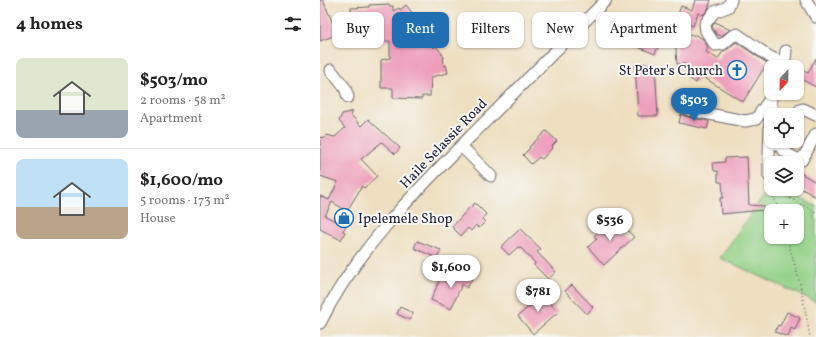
<!DOCTYPE html>
<meta charset="utf-8">
<style>
body{margin:0;font-family:Vollkorn,serif;background:#f6f6f6;color:#222;height:100vh;display:flex;flex-direction:column;font-size:15px;white-space:nowrap}
*{box-sizing:border-box;margin:0}
p{font-size:13px;color:#767676}
.icon{flex:none;width:22px;height:22px;fill:none;stroke:currentColor;stroke-width:2;stroke-linecap:round;stroke-linejoin:round}
.map{position:relative;flex:1;overflow:hidden}
.sheet{display:flex;flex-direction:column;background:#fff;width:320px}
.sheet>*{flex:none}
.guide{position:absolute;left:12px;top:12px;width:380px;height:36px;display:flex;gap:8px}
.needle{width:26px;rotate:202deg}
.fabs{position:absolute;left:444px;top:60px;display:grid;gap:8px}
.fabs a{display:grid;place-items:center;width:40px;height:40px;border-radius:8px;background:#fff;box-shadow:0 1px 3px #0004;font-size:20px}
.price{position:absolute;translate:-50% -34px;padding:0 9px;border-radius:14px;background:#fff;color:#222;font-size:13px;line-height:26px;filter:drop-shadow(0 1px 2px #0008)}
.price::after{content:'';position:absolute;left:50%;top:24px;width:12px;height:9px;margin-left:-6px;background:inherit;clip-path:polygon(0 0,100% 0,50% 100%)}
.price.current{background:#1f6fb2;color:#fff}
ul{padding:0;list-style:none}
li{display:flex;align-items:center;gap:12px;height:100px;padding:0 16px}
li+li{border-top:1px solid #e0e0e0}
li span{display:grid;place-items:center;flex:none;width:112px;height:80px;border-radius:8px;color:#555}
li>.icon{margin-inline-start:auto}
span .icon{width:48px;height:48px;fill:#fffc;stroke-width:1}
li b{font-size:17px}
h2{display:flex;justify-content:space-between;align-items:center;height:48px;padding:0 16px;font-size:17px}
.pill{padding:0 14px;border-radius:8px;background:#fff;box-shadow:0 1px 3px #0004;font-size:14px;line-height:36px}
.pill.current{background:#1f6fb2;color:#fff}
main{display:flex;flex:1;min-height:0}
.map>svg:first-child{display:block}
.green{fill:#92d086;stroke:#5a7960;fill-rule:evenodd}
.building{fill:#ee9ebb}
.lines{fill:none;stroke-linecap:round;stroke-linejoin:round}
.minor-casing{stroke:#69646a;stroke-width:13}
.path{stroke:#69646a;stroke-width:1.5;stroke-dasharray:1 3;stroke-linecap:butt}
.minor{stroke:#fff;stroke-width:11}
.labels{text-anchor:middle;stroke-width:4;stroke-linejoin:round;paint-order:stroke}
.poi-label{font-size:14px;fill:#22223b;stroke:#f6f6f2;text-anchor:end}
.street-label{font-size:14px;fill:#22223b;stroke:#f6f6f2}
</style>
<main>
<section class="sheet">
<h2>4 homes<svg class="icon" aria-label="filters" viewBox="0 0 24 24"><path d="M4 7h16M4 17h16"/><circle cx="9" cy="7" r="2"/><circle cx="15" cy="17" r="2"/></svg></h2>
<ul>
<li><span style="background:linear-gradient(#dfe7d0 65%,#9aa5b1 0)"><svg class="icon" aria-label="home" viewBox="0 0 24 24"><path d="M3 11l9-7 9 7M6 9v11h12V9"/></svg></span><div><b>$503/mo</b><p>2 rooms · 58 m²</p><p>Apartment</p></div></li>
<li><span style="background:linear-gradient(#bfe0f5 60%,#b9a48a 0)"><svg class="icon" aria-label="home" viewBox="0 0 24 24"><path d="M3 11l9-7 9 7M6 9v11h12V9"/></svg></span><div><b>$1,600/mo</b><p>5 rooms · 173 m²</p><p>House</p></div></li>
</ul>
</section>
<div class="map">
<svg width="496" height="337" viewBox="0 0 496 337">
<rect width="100%" height="100%" fill="#f6f6f2"/>
<filter id="ink" filterUnits="userSpaceOnUse"><feTurbulence type="fractalNoise" baseFrequency=".025" numOctaves="2"/><feDisplacementMap in="SourceGraphic" scale="8" xChannelSelector="R" yChannelSelector="G"/><feConvolveMatrix kernelMatrix="1 2 1 2 8 2 1 2 1" color-interpolation-filters="sRGB"/></filter>
<filter id="wash" filterUnits="userSpaceOnUse"><feTurbulence type="fractalNoise" baseFrequency=".012" numOctaves="4" result="noise"/><feDisplacementMap in="SourceGraphic" scale="16" xChannelSelector="R" yChannelSelector="G"/><feGaussianBlur stdDeviation="0.9" result="paint"/><feColorMatrix in="noise" values="0 0 0 0 0 0 0 0 0 0 0 0 0 0 0 0 0 1.4 0 .05"/><feComposite in="paint" operator="in"/></filter>
<g filter="url(#wash)">
<rect width="100%" height="100%" fill="#eedfc0"/>
<path class="green" d="M451 185V189H459L496 206V302L400 258ZM451 211H477V237H451Z"/>
<g id="blocks">
<path class="building" d="M0 0H3L14 26H32L31 8 49 7V5L69 4V6H73V11L79 8 80 10 86 5 95 16 93 20 89 23 90 24 89 25 94 32 84 41 104 42 108 40 114 48 116 46 123 55 124 66 126 65 128 73 111 77 110 96H102V99L73 98V88H61V60L70 58V41L16 42V35L0 41Z
M375 0H391L388 9 383 15 378 13 373 26 356 20 361 6 372 10Z
M332 19 351 26 348 33 340 30 334 45 338 47 335 54 318 47Z
M395 22 410 30 401 36 396 34 392 26Z
M376 35 383 39 388 47 386 52 398 59 403 51 408 49 416 42 447 63 423 102 380 75 376 83 370 79 375 70 365 64H357L355 36Z
M496 58V87L477 77V68L488 73Z
M315 64H335L338 116H318Z
M33 111 31 115 41 126 48 119 80 148 75 154 62 142 41 159 57 176 44 188 42 186 27 211 12 202 5 216 18 222 24 212 31 216 23 231 25 232 21 240 0 229V196L9 200 18 182 0 176V137L5 138 6 135 15 137 25 128 19 121 22 114Z
M361 114 368 117 389 121 387 129 359 123Z
M226 131 237 141 232 146 233 147 222 159 219 157 211 164 203 155 210 148 209 147Z
M427 157 429 205 444 206V210L401 214 400 198H403L402 182H398V171H394L393 163 405 162V158Z
M477 171 496 182V197L477 186Z
M155 203 166 214 162 219 165 222 159 228 156 225 151 231 148 228 141 236 132 227 150 207V208Z
M294 222 304 233 307 230 314 237 284 265 268 247 277 239 274 236 287 224 289 227Z
M200 229 221 249 217 252 236 272 228 279 214 265 215 263 201 248 198 247 189 255 181 247Z
M97 241 121 250 117 258 94 248Z
M139 269 153 278 147 288 142 284 131 309 111 300 120 279 130 283Z
M252 285 273 307 267 314 245 291Z
M219 291 238 312 213 334 198 316 211 305 208 300Z
M80 307 93 313 90 320 77 314Z
M467 312 480 318 475 330 471 328 468 337 455 332 458 325 460 326Z"/>
</g>
</g>
<g filter="url(#ink)">
<use href="#blocks" fill-opacity="0" stroke="#69646a" stroke-width="1"/>
<g class="lines">
<g class="minor-casing">
<path id="minor" d="M411 0 408 7 394 12 385 24 386 31 395 45 403 44 411 37 417 34 450 57 465 64
M486 0 496 17
M464 67 466 51
M11 70 25 88 28 97
M369 110 425 121 436 119 450 99
M477 116 480 110 483 109 496 115
M458 144C464 152 471 158 482 160L496 134
M141 146 171 176
M449 176V153L451 97
M0 323C37 249 96 191 154 133 198 89 242 44 286 0"/>
</g>
<path class="path" d="M451 189 459 211
M452 189 496 212
M467 237 481 288 490 337"/>
<use href="#minor" class="minor"/>
</g>
</g>
<defs>
<g id="church-ring" transform="scale(1)"><circle r="9.5" fill="#f6f6f2" stroke="#1f6fb2" stroke-width="1.5"/><path d="M-1.2-6h2.4v3.5h3.3v2.4h-3.3V6h-2.4V-.1h-3.3v-2.4h3.3Z" fill="#1f6fb2"/></g>
<g id="shop-ring" transform="scale(1)"><circle r="9.5" fill="#f6f6f2" stroke="#1f6fb2" stroke-width="1.5"/><path d="M-5-2.5h2.3a2.7 3.5 0 0 1 5.4 0H5L5.5 6h-11ZM-1.5-2.5h3a1.5 2.3 0 0 0-3 0Z" fill="#1f6fb2"/></g>
</defs>
<g fill-rule="evenodd">
<use href="#church-ring" x="417" y="70"/>
<use href="#shop-ring" x="24" y="218"/>
</g>
<g class="labels">
<g class="poi-label">
<text x="403" y="75">St Peter's Church</text>
<text x="38" y="223" text-anchor="start">Ipelemele Shop</text>
</g>
<g class="street-label">
<text transform="translate(123 143) rotate(-46)" y="5">Haile Selassie Road</text>
</g>
</g>
</svg>
<div class="fabs">
<a><svg class="needle" viewBox="-14 -14 28 28"><path d="M0-13l5 13h-10z" fill="#e53935"/><path d="M0 13l5-13h-10z" fill="#767676"/></svg></a>
<a><svg class="icon" aria-label="locate" viewBox="0 0 24 24"><circle cx="12" cy="12" r="6"/><path d="M12 2v4M12 18v4M2 12h4M18 12h4"/></svg></a>
<a><svg class="icon" aria-label="layers" viewBox="0 0 24 24"><path d="M12 4l9 5-9 5-9-5zM3 14l9 5 9-5"/></svg></a>
<a>+</a>
</div>
<b class="price current" style="left:374px;top:122px">$503</b>
<b class="price" style="left:290px;top:242px">$536</b>
<b class="price" style="left:131px;top:289px">$1,600</b>
<b class="price" style="left:218px;top:313px">$781</b>
<div class="guide">
<a class="pill">Buy</a>
<a class="pill current">Rent</a>
<a class="pill">Filters</a>
<a class="pill">New</a>
<a class="pill">Apartment</a>
</div>
</div>
</main>
